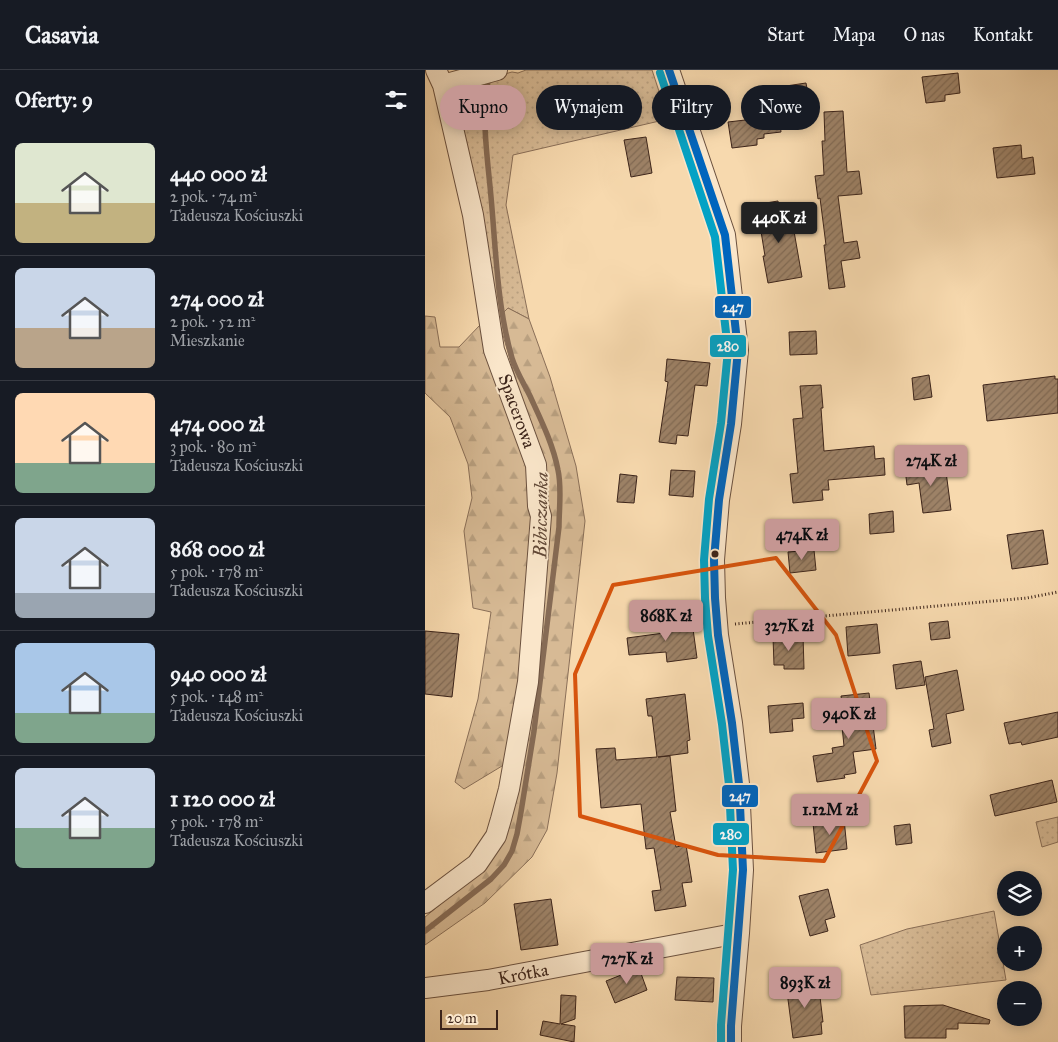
<!DOCTYPE html>
<html lang="pl">
<meta charset="utf-8">
<style>
body{margin:0;font-family:"IM FELL Great Primer",serif;background:#242831;color:#f1f3f6;height:100vh;display:flex;flex-direction:column;font-size:19px;white-space:nowrap}
*{box-sizing:border-box;margin:0}
p{font-size:16px;color:#9ea1a6}
.icon{flex:none;width:28px;height:28px;fill:none;stroke:currentColor;stroke-width:2;stroke-linecap:round;stroke-linejoin:round}
.map{position:relative;flex:1;overflow:hidden}
.panel{display:flex;flex-direction:column;background:#171b24;width:425px}
.panel>*{flex:none}
.top-card{position:absolute;left:15px;top:15px;width:475px;height:45px;display:flex;gap:10px}
.buttons{position:absolute;left:572px;top:801px;display:grid;gap:10px}
.buttons a{display:grid;place-items:center;width:45px;height:45px;border-radius:50%;background:#171b24;box-shadow:0 2px 12px #0003;font-size:25px}
.scale{position:absolute;left:15px;bottom:12px;width:58px;box-sizing:border-box;padding-left:5px;border:2px solid #3c241a;border-top:0;font-size:14px;line-height:18px;white-space:nowrap;color:#3c241a;-webkit-text-stroke:4px #fae6ca;paint-order:stroke}
.price{position:absolute;translate:-50% -42px;padding:0 11px;border-radius:5px;background:#c59692;color:#111;font-size:16px;line-height:32px;filter:drop-shadow(0 1px 2px #0008)}
.price::after{content:'';position:absolute;left:50%;top:30px;width:15px;height:11px;margin-left:-8px;background:inherit;clip-path:polygon(0 0,100% 0,50% 100%)}
.price.current{background:#222;color:#fff}
ul{padding:0;list-style:none}
li{display:flex;align-items:center;gap:15px;height:125px;padding:0 15px}
li+li{border-top:1px solid #363941}
li span{display:grid;place-items:center;flex:none;width:140px;height:100px;border-radius:8px;color:#555}
li>.icon{margin-inline-start:auto}
span .icon{width:60px;height:60px;fill:#fffc;stroke-width:1}
li b{font-size:21px}
h2{display:flex;justify-content:space-between;align-items:center;height:60px;padding:0 15px;font-size:21px}
.chip{padding:0 18px;border-radius:22px;background:#171b24;box-shadow:0 2px 12px #0003;font-size:18px;line-height:45px}
.chip.current{background:#c59692;color:#111}
header{display:flex;align-items:center;gap:30px;box-sizing:border-box;height:70px;padding:0 25px;background:#171b24;border-bottom:1px solid #363941}
header strong{font-size:24px}
nav{display:flex;gap:28px;margin-inline-start:auto;font-size:18px}
main{display:flex;flex:1;min-height:0}
.map>svg:first-child{display:block}
.grass{fill:url(#grass-dots);stroke:#8a6f58}
.forest{fill:url(#forest-firs);stroke:#8a6f58}
.lines{fill:none;stroke-linecap:round;stroke-linejoin:round}
.stream{stroke:#866b55;stroke-width:5.5}
.building{fill:url(#building-hatch);stroke:#3c241a}
.minor-casing{stroke:#6b513f;stroke-width:22}
.path{stroke:#3c241a;stroke-width:3;stroke-dasharray:1 2.5;stroke-linecap:butt}
.minor{stroke:#fae6ca;stroke-width:20}
.bus-1-casing{stroke:#fae6ca;stroke-width:11}
.bus-2-casing{stroke:#fae6ca;stroke-width:11}
.bus-1{stroke:#0065bd;stroke-width:8}
.bus-2{stroke:#03a2c5;stroke-width:8}
.marked{fill:none;stroke:#d7540d;stroke-width:4;stroke-linejoin:round}
.bus-dot{fill:#3c241a;stroke:#fae6ca;stroke-width:2}
.labels{text-anchor:middle;stroke-width:4;stroke-linejoin:round;paint-order:stroke}
.street-label{font-size:18px;fill:#3c241a;stroke:#fae6ca}
.water-label{font-size:19px;font-style:italic;fill:#614837;stroke:#fae6ca}
.line-badge{stroke:#fae6ca;stroke-width:2}
.badge-label{font-size:14px;text-anchor:middle;font-weight:bold;fill:#fff}
</style>
<header>
<strong>Casavia</strong>
<nav><a>Start</a><a>Mapa</a><a>O nas</a><a>Kontakt</a></nav>
</header>
<main>
<section class="panel">
<h2>Oferty: 9<svg class="icon" aria-label="filters" viewBox="0 0 24 24"><path d="M4 7h16M4 17h16"/><circle cx="9" cy="7" r="2"/><circle cx="15" cy="17" r="2"/></svg></h2>
<ul>
<li><span style="background:linear-gradient(#dfe7d0 60%,#c2b280 0)"><svg class="icon" aria-label="home" viewBox="0 0 24 24"><path d="M3 11l9-7 9 7M6 9v11h12V9"/></svg></span><div><b>440 000 zł</b><p>2 pok. · 74 m²</p><p>Tadeusza Kościuszki</p></div></li>
<li><span style="background:linear-gradient(#c9d6e8 60%,#b9a48a 0)"><svg class="icon" aria-label="home" viewBox="0 0 24 24"><path d="M3 11l9-7 9 7M6 9v11h12V9"/></svg></span><div><b>274 000 zł</b><p>2 pok. · 52 m²</p><p>Mieszkanie</p></div></li>
<li><span style="background:linear-gradient(#ffd9b3 70%,#7fa58c 0)"><svg class="icon" aria-label="home" viewBox="0 0 24 24"><path d="M3 11l9-7 9 7M6 9v11h12V9"/></svg></span><div><b>474 000 zł</b><p>3 pok. · 80 m²</p><p>Tadeusza Kościuszki</p></div></li>
<li><span style="background:linear-gradient(#c9d6e8 75%,#9aa5b1 0)"><svg class="icon" aria-label="home" viewBox="0 0 24 24"><path d="M3 11l9-7 9 7M6 9v11h12V9"/></svg></span><div><b>868 000 zł</b><p>5 pok. · 178 m²</p><p>Tadeusza Kościuszki</p></div></li>
<li><span style="background:linear-gradient(#a9c7e8 70%,#7fa58c 0)"><svg class="icon" aria-label="home" viewBox="0 0 24 24"><path d="M3 11l9-7 9 7M6 9v11h12V9"/></svg></span><div><b>940 000 zł</b><p>5 pok. · 148 m²</p><p>Tadeusza Kościuszki</p></div></li>
<li><span style="background:linear-gradient(#c9d6e8 60%,#7fa58c 0)"><svg class="icon" aria-label="home" viewBox="0 0 24 24"><path d="M3 11l9-7 9 7M6 9v11h12V9"/></svg></span><div><b>1 120 000 zł</b><p>5 pok. · 178 m²</p><p>Tadeusza Kościuszki</p></div></li>
</ul>
</section>
<div class="map">
<svg width="633" height="972" viewBox="0 0 633 972">
<defs>
<pattern id="grass-dots" width="8" height="8" patternUnits="userSpaceOnUse" patternTransform="scale(1.25)"><rect width="8" height="8" fill="#d7ba95"/><path d="M2 2h.1M6 6h.1" fill="none" stroke="#b9a080" stroke-width="1.8" stroke-linecap="round"/></pattern>
<pattern id="forest-firs" width="22" height="20" patternUnits="userSpaceOnUse" patternTransform="scale(1.25)"><rect width="22" height="20" fill="#d7ba95"/><path d="M5 1l3.5 6h-7zM16 11l3.5 6h-7z" fill="#b9a080"/></pattern>
<pattern id="building-hatch" width="6" height="6" patternUnits="userSpaceOnUse" patternTransform="scale(1.25)"><rect width="6" height="6" fill="#9d8267"/><path d="M-1 1l2-2M0 6l6-6M5 7l2-2" fill="none" stroke="#816a54"/></pattern>
</defs>
<rect width="100%" height="100%" fill="#f7d9ae"/>
<filter id="stains"><feTurbulence type="fractalNoise" baseFrequency=".004" numOctaves="4"/><feColorMatrix values="0 0 0 0 .2 0 0 0 0 .09 0 0 0 0 .02 0 0 0 .5 -.17"/></filter>
<radialGradient id="worn" r=".72"><stop offset=".6" stop-color="#630" stop-opacity="0"/><stop offset="1" stop-color="#630" stop-opacity=".3"/></radialGradient>
<path class="grass" d="M101 0H227L243 49 88 85 81 135 104 249 83 238 73 248 30 40 35 23 61 9 87 2 93 3Z
M633 747V772L617 777 611 752Z
M569 841 581 910 446 925 435 875 482 859Z"/>
<path class="forest" d="M83 238 104 249 125 307 151 396 160 451 132 703 122 760 107 787 60 833 0 875V847L63 795 122 450V409L110 376 73 248Z
M0 246 10 247 15 277H34L55 255 102 396 111 453 95 605 82 693 39 719 30 712 53 629 66 542 48 538 39 461 47 428 43 394 25 347 0 323Z"/>
<g class="lines">
<path class="stream" d="M0 861 66 809 79 795 87 781 92 764 96 742 109 661 134 457C134 438 137 418 133 400 128 374 116 350 105 326 99 314 91 301 87 288 72 236 71 181 66 127 63 91 55 43 64 7"/>
</g>
<path class="building" d="M533 3 535 23 520 25V31L501 33 497 7Z
M381 13 384 30 353 35 356 62 339 64V68L332 69V75L307 78 303 52 329 49 325 22 361 18V16Z
M418 41 422 102 434 101 437 124 413 126 419 173 432 171 435 188 416 191 420 217 404 219 399 175H401L395 128 393 129 390 106 399 105 397 71H400L399 42Z
M221 67 227 103 206 107 199 70Z
M596 75 597 89 608 87 610 104 572 108 568 78Z
M353 131 355 146 366 144 377 207 343 213 338 186H340L334 149H337L335 134Z
M391 261 392 284 365 285 364 262Z
M242 289 285 293 282 316 270 315 263 366 252 365 251 374 234 372 243 312 240 311Z
M504 305 507 327 489 330 487 308Z
M630 306V309H633V343L562 351 558 315Z
M396 315 398 338H396L399 381 449 376 450 389 459 388 460 405 403 410 404 420H397L398 430 368 433 365 404 373 403 368 349 378 348 375 316Z
M520 394 526 440 498 443 494 413 482 415 480 399Z
M246 400 270 401 268 427 244 425Z
M195 404 212 406 209 433 192 432Z
M468 441 469 462 445 464 444 444Z
M618 460 623 494 587 499 582 465Z
M389 480 391 500 365 503 363 482Z
M253 545 256 561 268 559 272 588 242 592 241 582 204 585 202 568 239 563 236 548Z
M523 551 525 568 506 570 504 553Z
M452 554 455 583 423 586 421 557Z
M0 561 34 564 27 627 0 624Z
M378 565 379 599H359V595H349L348 567Z
M496 591 500 615 471 619 468 595Z
M532 600 539 640 521 644 526 673 507 677 504 660 509 659 500 607Z
M444 623 451 679 428 682 431 703 419 705 420 708 392 712 388 686 408 683 407 678 419 676 417 656 420 655 416 626Z
M260 624 265 670 262 671 263 683 233 687 245 686 251 741 245 742 251 777 261 775 267 812 257 813 261 836 230 841 227 821 236 820 229 778 221 779 216 734 176 738 171 679 190 678 191 690 232 687 227 646H223L221 629Z
M378 633 379 648 367 649 368 661 345 663 343 636Z
M633 642V667L597 675 596 672 584 674 579 653Z
M627 710 632 732 570 746 565 725Z
M419 749 422 779 391 783 388 753Z
M485 754 487 773 471 775 469 756Z
M403 819 410 847 400 850 403 861 385 866 374 826Z
M126 829 133 875 96 880 89 834Z
M214 898 222 920 190 933 181 911Z
M252 907 289 908 288 932 250 930Z
M393 910 398 952H396L397 964 368 968 361 914Z
M136 925 151 926 150 949 136 954 150 956 149 972 115 965 118 951 135 954Z
M518 935 565 950 564 954 533 953V959H521V968H480L479 936Z"/>
<g class="lines">
<g class="minor-casing">
<path id="minor" d="M244 0 300 165 313 280 306 354 294 430 289 490 290 528 293 565 307 653 314 714 318 800 314 863 306 956V972
M18 15 72 0
M0 833 52 794 71 766 76 749 84 719 103 612 116 446 113 436 111 395 69 280 48 145 18 15 11 0
M0 918 63 910 314 863"/>
</g>
<path class="path" d="M310 554 602 528 633 522"/>
<use href="#minor" class="minor"/>
<g class="bus-1-casing">
<path id="bus-1" d="M244 0 300 165 313 280 306 354 294 430 289 490 290 528 293 565 307 653 314 714 318 800 306 956V972"/>
</g>
<g class="bus-2-casing">
<path id="bus-2" d="M235 3 290 167 303 280 296 353 284 429 279 490 280 528 283 566 297 654 304 715 308 800 296 955V972"/>
</g>
<use href="#bus-1" class="bus-1"/>
<use href="#bus-2" class="bus-2"/>
</g>
<path class="marked" d="M351 488 411 565 452 691 399 791 293 785 155 746 150 604 188 515Z"/>
<circle class="bus-dot" cx="290" cy="484" r="4.5"/>
<g class="labels">
<g class="street-label">
<text transform="translate(92 341) rotate(70)" y="6">Spacerowa</text>
<text transform="translate(98 904) rotate(-11)" y="6">Krótka</text>
</g>
<g class="water-label">
<text transform="translate(115 445) rotate(-89)" y="7">Bibiczanka</text>
</g>
</g>
<g class="line-badge">
<rect x="289" y="225" width="38" height="24" rx="5" fill="#0065bd"/>
<rect x="284" y="264" width="38" height="24" rx="5" fill="#03a2c5"/>
<rect x="296" y="714" width="38" height="24" rx="5" fill="#0065bd"/>
<rect x="287" y="752" width="38" height="24" rx="5" fill="#03a2c5"/>
</g>
<g class="badge-label">
<text x="308" y="242">247</text>
<text x="303" y="281">280</text>
<text x="315" y="731">247</text>
<text x="306" y="769">280</text>
</g>
<rect width="100%" height="100%" filter="url(#stains)"/>
<rect width="100%" height="100%" fill="url(#worn)"/>
</svg>
<div class="buttons">
<a><svg class="icon" aria-label="layers" viewBox="0 0 24 24"><path d="M12 4l9 5-9 5-9-5zM3 14l9 5 9-5"/></svg></a>
<a>+</a>
<a>−</a>
</div>
<div class="scale">20 m</div>
<b class="price current" style="left:354px;top:174px">440K zł</b>
<b class="price" style="left:506px;top:417px">274K zł</b>
<b class="price" style="left:377px;top:491px">474K zł</b>
<b class="price" style="left:241px;top:572px">868K zł</b>
<b class="price" style="left:364px;top:582px">327K zł</b>
<b class="price" style="left:424px;top:670px">940K zł</b>
<b class="price" style="left:405px;top:766px">1.12M zł</b>
<b class="price" style="left:202px;top:915px">727K zł</b>
<b class="price" style="left:380px;top:939px">893K zł</b>
<div class="top-card">
<a class="chip current">Kupno</a>
<a class="chip">Wynajem</a>
<a class="chip">Filtry</a>
<a class="chip">Nowe</a>
</div>
</div>
</main>
